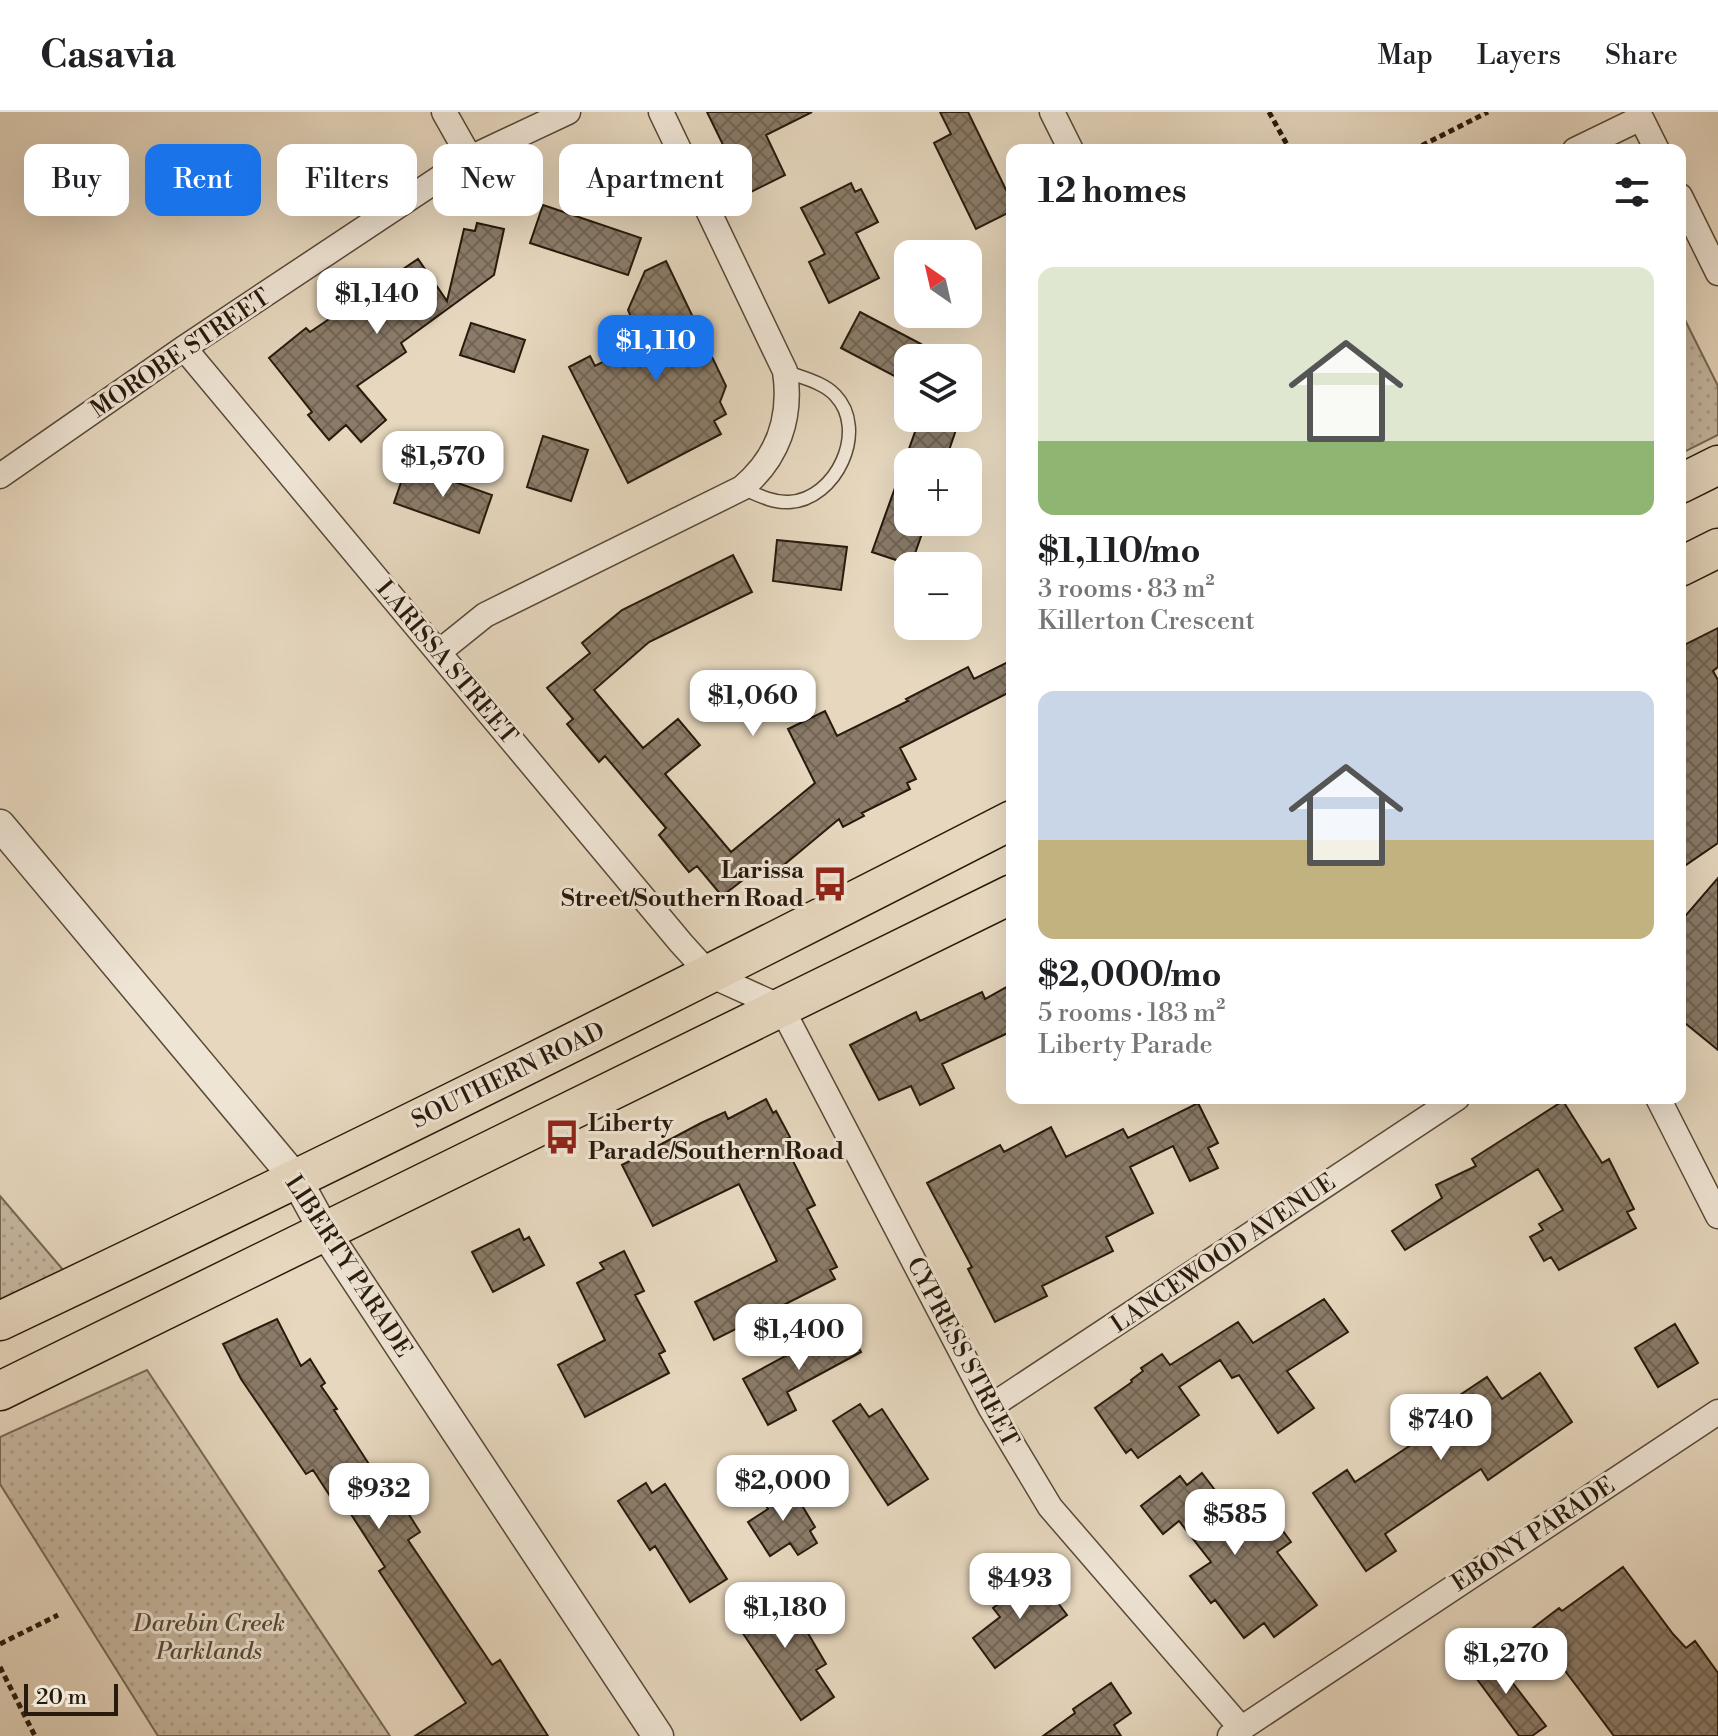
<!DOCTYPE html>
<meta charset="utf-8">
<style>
body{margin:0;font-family:"Libre Bodoni",serif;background:#f6f6f6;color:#202124;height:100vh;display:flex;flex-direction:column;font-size:30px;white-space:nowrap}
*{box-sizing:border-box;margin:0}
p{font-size:26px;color:#757577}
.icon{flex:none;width:44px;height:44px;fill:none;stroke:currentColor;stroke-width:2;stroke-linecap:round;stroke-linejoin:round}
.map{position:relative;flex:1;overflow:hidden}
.details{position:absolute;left:1006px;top:32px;width:680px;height:960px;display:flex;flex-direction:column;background:#fff;border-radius:16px;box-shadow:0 8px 32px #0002}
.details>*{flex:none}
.guide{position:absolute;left:24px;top:32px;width:760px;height:72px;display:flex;gap:16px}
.needle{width:52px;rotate:326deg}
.buttons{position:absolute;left:894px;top:128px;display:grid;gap:16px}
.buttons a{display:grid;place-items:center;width:88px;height:88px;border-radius:16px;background:#fff;box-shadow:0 8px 32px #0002;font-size:40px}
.scale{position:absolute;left:24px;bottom:20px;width:94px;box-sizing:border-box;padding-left:8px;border:4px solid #281a0c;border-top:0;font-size:22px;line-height:28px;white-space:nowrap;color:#281a0c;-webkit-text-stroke:6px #efe5d5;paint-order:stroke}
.price{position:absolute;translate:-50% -68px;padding:0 18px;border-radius:16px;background:#fff;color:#222;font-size:26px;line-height:52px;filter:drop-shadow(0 2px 4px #0008)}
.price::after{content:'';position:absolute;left:50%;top:48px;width:24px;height:18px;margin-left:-12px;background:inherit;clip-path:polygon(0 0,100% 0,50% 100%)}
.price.on{background:#1a73e8;color:#fff}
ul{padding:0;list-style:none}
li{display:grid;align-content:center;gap:16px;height:424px;padding:0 32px}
li span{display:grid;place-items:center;height:248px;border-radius:16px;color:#555}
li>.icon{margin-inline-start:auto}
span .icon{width:144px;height:144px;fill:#fffc;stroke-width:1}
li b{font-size:34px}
h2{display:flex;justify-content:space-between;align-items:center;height:96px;padding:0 32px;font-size:34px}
.tag{padding:0 28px;border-radius:16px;background:#fff;box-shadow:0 8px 32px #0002;font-size:28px;line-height:72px}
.tag.on{background:#1a73e8;color:#fff}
header{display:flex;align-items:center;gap:48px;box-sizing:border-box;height:112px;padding:0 40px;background:#fff;border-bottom:2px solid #e0e0e0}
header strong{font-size:38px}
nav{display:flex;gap:44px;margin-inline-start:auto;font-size:28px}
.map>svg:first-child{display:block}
.green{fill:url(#green-dots);stroke:#776856;stroke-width:2}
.building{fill:url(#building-cross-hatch);stroke:#281a0c;stroke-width:2}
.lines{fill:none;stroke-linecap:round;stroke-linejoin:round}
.service-casing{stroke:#584938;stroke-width:15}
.minor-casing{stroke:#584938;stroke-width:27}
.tertiary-casing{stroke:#584938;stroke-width:33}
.primary-casing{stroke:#281a0c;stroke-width:41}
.path{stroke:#281a0c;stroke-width:5;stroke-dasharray:6 4;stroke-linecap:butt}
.service{stroke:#efe5d5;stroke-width:12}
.minor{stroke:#efe5d5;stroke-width:24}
.tertiary{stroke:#efe5d5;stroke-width:30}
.primary{stroke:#e6d7be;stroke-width:38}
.labels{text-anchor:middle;stroke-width:6;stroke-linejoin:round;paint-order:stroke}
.street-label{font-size:24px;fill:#281a0c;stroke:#efe5d5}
.poi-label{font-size:24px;font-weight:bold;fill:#281a0c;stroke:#efe5d5;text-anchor:end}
.park-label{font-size:24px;font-style:italic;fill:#574938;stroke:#efe5d5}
</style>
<header>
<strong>Casavia</strong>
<nav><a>Map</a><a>Layers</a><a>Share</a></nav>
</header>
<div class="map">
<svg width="1718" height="1624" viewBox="0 0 1718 1624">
<defs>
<pattern id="green-dots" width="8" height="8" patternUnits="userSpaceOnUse" patternTransform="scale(2)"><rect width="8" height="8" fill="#c6b7a0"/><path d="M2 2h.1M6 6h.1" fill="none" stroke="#aa9d89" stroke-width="1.8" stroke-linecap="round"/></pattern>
<pattern id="building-cross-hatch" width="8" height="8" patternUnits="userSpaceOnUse" patternTransform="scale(2)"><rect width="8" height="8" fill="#8b7c69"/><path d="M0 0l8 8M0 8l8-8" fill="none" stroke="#726555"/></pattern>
</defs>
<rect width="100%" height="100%" fill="#e6d7be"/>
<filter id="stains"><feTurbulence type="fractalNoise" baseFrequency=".0025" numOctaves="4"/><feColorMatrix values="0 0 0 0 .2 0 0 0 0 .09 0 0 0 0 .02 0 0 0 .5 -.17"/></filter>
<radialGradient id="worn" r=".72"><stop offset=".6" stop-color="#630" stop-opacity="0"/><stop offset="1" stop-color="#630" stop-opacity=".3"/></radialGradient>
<path class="green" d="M1680 198 1718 274V323L1680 342Z
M0 1084 64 1159 0 1190Z
M147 1258 390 1624H158L0 1372V1325Z"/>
<path class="building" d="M707 0H812L766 23 785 63 747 82Z
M940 0H968L1012 90V99L976 117 934 31 951 22Z
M851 71 855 80 861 77 878 110 856 121 879 166 829 191 809 150 825 142 801 96Z
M543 93 641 126 628 163 530 131Z
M477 111 504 117 494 163 401 231 406 240 357 274 386 308 361 330 346 313 329 328 308 303 312 300 269 246 306 216 310 220 418 147 447 189 464 117 475 119Z
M666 149 726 274 720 290 726 302 714 309 721 322 628 371 569 255 590 244 595 254 642 230 628 198 645 159Z
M860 200 921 232 914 246H908V258L902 268 841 236Z
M471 211 525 228 514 260 460 243Z
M920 306H960L945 350H908V410H926L911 453 872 440Z
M543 324 588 338 571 389 527 375Z
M407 353 492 383 479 421 394 391Z
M777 428 847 435 841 478 773 469Z
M733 443 752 480 649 530 594 578 643 636 678 607 700 633 665 662 731 740 815 671 788 617 825 599 837 624 908 589 906 587 968 555 974 567 1012 548V579L900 636 916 667 907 671 910 677 862 701 864 704 843 715 839 707 773 762 765 751 722 784 697 754 689 760 659 723 666 716 605 644 599 650 567 612 573 607 547 576 590 541 582 531 622 498Z
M1718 516V555L1713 559 1718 568V731L1680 757V535Z
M1718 766V938L1680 907V810Z
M1012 872V919L942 952 954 976 920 993 911 974 879 988 850 933 916 900 920 909 982 880 985 887Z
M766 987 773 1001 776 999 790 1025 783 1029 815 1093 807 1097 837 1155 830 1158 835 1167 714 1228 695 1190 777 1149 739 1072 653 1114 622 1053 701 1011 725 1000 728 1007Z
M1563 989 1602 1051 1609 1047 1634 1097 1627 1100 1636 1116 1559 1158 1551 1145 1544 1149 1530 1125 1543 1118 1539 1112 1563 1098 1538 1057 1405 1138 1392 1119 1442 1086 1436 1073 1476 1054 1472 1047Z
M1198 991 1218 1031 1208 1036 1218 1056 1190 1069 1173 1034 1130 1055 1153 1101 1106 1125 1113 1139 1042 1174 1047 1184 995 1210 968 1157 972 1155 927 1071 1000 1033 1004 1040 1051 1015 1066 1045 1123 1017 1128 1026Z
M519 1117 524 1128 529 1125 544 1153 493 1180 472 1140Z
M624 1139 644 1179 635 1183 665 1239 659 1242 669 1261 585 1305 558 1253 605 1228 577 1171 604 1157 600 1151Z
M1324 1187 1348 1220 1287 1259 1314 1296 1278 1321 1239 1263 1232 1266 1220 1248 1179 1275 1199 1303 1138 1346 1131 1337 1126 1341 1095 1296 1132 1270 1131 1268 1143 1259 1141 1256 1162 1242 1170 1253 1238 1210 1253 1231Z
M277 1207 301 1254 310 1247 325 1271 321 1274 337 1297 334 1298 385 1377 387 1376 392 1384 396 1382 420 1420 408 1428 492 1553 500 1548 548 1624H415L466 1591 379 1459 385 1455 338 1382 332 1387 313 1358 306 1362 241 1267 223 1232Z
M846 1211 861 1240 787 1280 796 1298 768 1313 743 1267Z
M1675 1212 1698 1251 1658 1275 1635 1236Z
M1540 1261 1572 1310 1488 1368 1481 1357 1385 1422 1396 1439 1366 1459 1313 1381 1347 1358 1355 1370 1438 1315 1430 1303 1487 1265 1502 1287Z
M860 1292 869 1305 882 1297 928 1367 888 1393 833 1309Z
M1202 1361 1240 1411 1264 1393 1291 1430 1277 1440 1317 1493 1274 1525 1264 1511 1244 1526 1215 1488 1211 1491 1190 1464 1211 1450 1179 1409 1163 1422 1141 1394 1180 1364 1187 1373Z
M779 1370 792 1391 798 1387 815 1415 810 1419 817 1431 798 1443 790 1431 770 1444 748 1410 768 1397 759 1382Z
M646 1371 652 1381 665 1372 727 1467 690 1490 655 1434 650 1438 618 1389Z
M1623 1455 1673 1522 1686 1536 1695 1529 1718 1561V1624H1614L1533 1516 1559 1496 1562 1499Z
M1037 1463 1067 1503 995 1556 973 1526 1000 1505 993 1496Z
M779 1472 826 1552 816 1558 834 1585 801 1608 730 1502Z
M1488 1539 1546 1614 1532 1624H1519L1468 1555Z
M1111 1571 1131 1601 1114 1613 1121 1624H1043L1075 1601 1073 1597Z"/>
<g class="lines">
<g class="service-casing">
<path id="service" d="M742 376C756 382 772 391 789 390 836 388 869 318 835 283 823 270 802 266 785 259"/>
</g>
<g class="minor-casing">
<path id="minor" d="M444 0 470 46
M1052 0 1071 38
M1638 0 1657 38
M1575 38 1641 6
M1680 84 1718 161
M184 236 681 831 710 863 781 895 990 1295 1050 1395 1240 1615
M0 364 184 236 470 46 568 0
M439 540 485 503 742 376C778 346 792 306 785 259L661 0
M1658 986 1718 1104
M990 1295 1457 986
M1230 1624 1718 1300"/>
</g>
<g class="tertiary-casing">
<path id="tertiary" d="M0 713 296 1067 325 1120 658 1624"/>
</g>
<g class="primary-casing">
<path id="primary" d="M1680 372 1718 353
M1680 455 1718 436
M0 1209C340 1048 677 880 1012 708
M0 1279 1012 782"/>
</g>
<path class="path" d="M1269 0 1290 38
M1413 38 1488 0
M0 1532 58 1503
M0 1555 35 1624"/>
<use href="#service" class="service"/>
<use href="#minor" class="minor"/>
<use href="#tertiary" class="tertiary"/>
<use href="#primary" class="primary"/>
</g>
<defs>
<g id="bus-bare" transform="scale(2.76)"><path d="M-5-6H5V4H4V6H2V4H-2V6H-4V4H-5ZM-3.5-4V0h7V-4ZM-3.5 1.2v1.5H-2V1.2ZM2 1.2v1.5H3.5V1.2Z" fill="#8f2418" stroke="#efe5d5" stroke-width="2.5" paint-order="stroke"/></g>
</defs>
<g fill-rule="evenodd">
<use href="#bus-bare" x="830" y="772"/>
<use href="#bus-bare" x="562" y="1025"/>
</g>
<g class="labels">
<g class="street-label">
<text transform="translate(180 241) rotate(-34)" y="8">MOROBE STREET</text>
<text transform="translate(447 550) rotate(50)" y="8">LARISSA STREET</text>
<text transform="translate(508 963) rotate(-26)" y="8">SOUTHERN ROAD</text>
<text transform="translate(1223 1141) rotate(-34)" y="8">LANCEWOOD AVENUE</text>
<text transform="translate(349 1154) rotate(57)" y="8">LIBERTY PARADE</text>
<text transform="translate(963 1240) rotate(62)" y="8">CYPRESS STREET</text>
<text transform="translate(1533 1422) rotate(-33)" y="8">EBONY PARADE</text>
</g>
<g class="poi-label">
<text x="804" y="766">Larissa<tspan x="804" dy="28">Street/Southern Road</tspan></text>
<text x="588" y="1019" text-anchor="start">Liberty<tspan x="588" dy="28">Parade/Southern Road</tspan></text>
</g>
<g class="park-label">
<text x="209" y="1519">Darebin Creek<tspan x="209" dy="28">Parklands</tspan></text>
</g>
</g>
<rect width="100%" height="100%" filter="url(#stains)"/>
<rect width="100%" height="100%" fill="url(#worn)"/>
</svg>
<div class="buttons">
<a><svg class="needle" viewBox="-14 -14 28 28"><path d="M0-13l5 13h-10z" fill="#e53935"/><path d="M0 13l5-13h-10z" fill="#757577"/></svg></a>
<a><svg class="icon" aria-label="layers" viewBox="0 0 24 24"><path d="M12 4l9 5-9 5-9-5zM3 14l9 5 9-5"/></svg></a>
<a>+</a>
<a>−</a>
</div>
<div class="scale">20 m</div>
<b class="price" style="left:377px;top:224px">$1,140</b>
<b class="price on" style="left:656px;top:271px">$1,110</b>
<b class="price" style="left:443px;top:387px">$1,570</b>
<b class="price" style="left:753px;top:626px">$1,060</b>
<b class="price" style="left:799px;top:1260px">$1,400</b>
<b class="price" style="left:1441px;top:1350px">$740</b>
<b class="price" style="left:783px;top:1411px">$2,000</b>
<b class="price" style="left:379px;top:1419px">$932</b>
<b class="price" style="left:1235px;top:1445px">$585</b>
<b class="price" style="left:1020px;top:1509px">$493</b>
<b class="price" style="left:785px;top:1538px">$1,180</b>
<b class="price" style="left:1506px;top:1584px">$1,270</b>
<div class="guide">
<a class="tag">Buy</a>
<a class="tag on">Rent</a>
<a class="tag">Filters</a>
<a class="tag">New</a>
<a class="tag">Apartment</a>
</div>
<section class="details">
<h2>12 homes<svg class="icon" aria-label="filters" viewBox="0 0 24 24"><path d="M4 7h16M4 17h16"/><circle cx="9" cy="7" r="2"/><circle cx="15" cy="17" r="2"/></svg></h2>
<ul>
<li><span style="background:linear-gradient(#dfe7d0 70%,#8fb573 0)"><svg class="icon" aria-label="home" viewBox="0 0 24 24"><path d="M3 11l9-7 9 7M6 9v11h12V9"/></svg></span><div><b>$1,110/mo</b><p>3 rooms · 83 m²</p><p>Killerton Crescent</p></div></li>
<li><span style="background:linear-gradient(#c9d6e8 60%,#c2b280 0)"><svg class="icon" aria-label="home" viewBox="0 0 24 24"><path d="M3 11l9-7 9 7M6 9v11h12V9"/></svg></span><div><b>$2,000/mo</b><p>5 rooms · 183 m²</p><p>Liberty Parade</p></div></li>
</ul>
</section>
</div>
